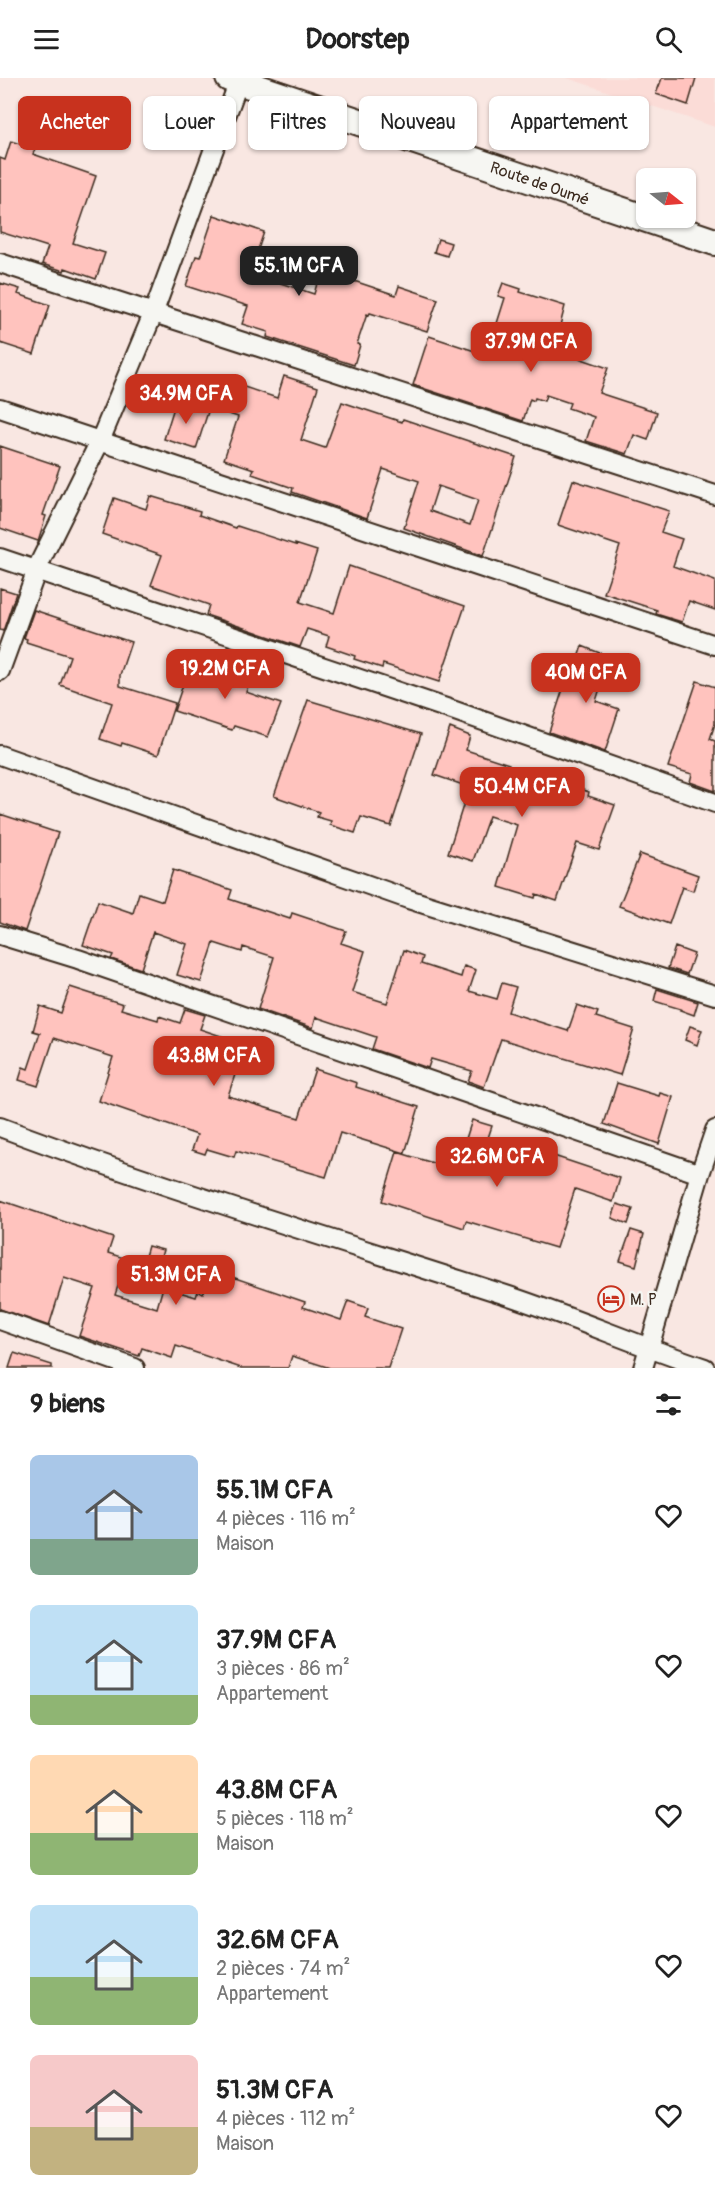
<!DOCTYPE html>
<html lang="fr">
<meta charset="utf-8">
<style>
body{margin:0;font-family:Pangolin,sans-serif;background:#f2f2f2;color:#222;height:100vh;display:flex;flex-direction:column;font-size:22px;white-space:nowrap}
*{box-sizing:border-box;margin:0}
p{font-size:20px;color:#767676}
.icon{flex:none;width:33px;height:33px;fill:none;stroke:currentColor;stroke-width:2;stroke-linecap:round;stroke-linejoin:round}
.map{position:relative;height:1290px;overflow:hidden}
.sheet{display:flex;flex-direction:column;background:#fff;flex:1}
.sheet>*{flex:none}
.banner{position:absolute;left:18px;top:18px;width:680px;height:54px;display:flex;gap:12px}
.needle{width:39px;rotate:107deg}
.controls{position:absolute;left:636px;top:90px;display:grid;gap:12px}
.controls a{display:grid;place-items:center;width:60px;height:60px;border-radius:9px;background:#fff;box-shadow:0 2px 4px #0004;font-size:30px}
.price{position:absolute;translate:-50% -51px;padding:0 14px;border-radius:12px;background:#c8321e;color:#fff;font-size:20px;line-height:39px;filter:drop-shadow(0 2px 3px #0008)}
.price::after{content:'';position:absolute;left:50%;top:36px;width:18px;height:14px;margin-left:-9px;background:inherit;clip-path:polygon(0 0,100% 0,50% 100%)}
.price.current{background:#222;color:#fff}
ul{padding:0;list-style:none}
li{display:flex;align-items:center;gap:18px;height:150px;padding:0 30px}
li span{display:grid;place-items:center;flex:none;width:168px;height:120px;border-radius:9px;color:#555}
li>.icon{margin-inline-start:auto}
span .icon{width:72px;height:72px;fill:#fffc;stroke-width:1}
li b{font-size:26px}
h2{display:flex;justify-content:space-between;align-items:center;height:72px;padding:0 30px;font-size:26px}
.pill{padding:0 21px;border-radius:9px;background:#fff;box-shadow:0 2px 4px #0004;font-size:21px;line-height:54px}
.pill.current{background:#c8321e;color:#fff}
header{display:flex;justify-content:space-between;align-items:center;height:78px;padding:0 30px;background:#fff;font-size:27px;font-weight:800}
.map>svg:first-child{display:block}
.built{fill:#fbdcd7}
.building{fill:#ffc3be;stroke:#3b2a1e;stroke-width:1.5;fill-rule:evenodd}
.lines{fill:none;stroke-linecap:round;stroke-linejoin:round}
.street-casing{stroke:#3b2a1e;stroke-width:22}
.secondary-casing{stroke:#3b2a1e;stroke-width:30}
.street{stroke:#f6f6f2;stroke-width:18}
.secondary{stroke:#f6f6f2;stroke-width:26}
.labels{text-anchor:middle;stroke-width:4.5;stroke-linejoin:round;paint-order:stroke}
.street-label{font-size:16px;fill:#3b2a1e;stroke:#f6f6f2}
.poi-label{font-size:16px;fill:#3b2a1e;stroke:#f6f6f2;text-anchor:start}
</style>
<header><svg class="icon" aria-label="menu" viewBox="0 0 24 24"><path d="M4 6h16M4 12h16M4 18h16"/></svg>Doorstep<svg class="icon" aria-label="search" viewBox="0 0 24 24"><circle cx="10" cy="10" r="6"/><path d="M15 15l6 6"/></svg></header>
<div class="map">
<svg width="715" height="1290" viewBox="0 0 715 1290">
<rect width="100%" height="100%" fill="#f9e7e2"/>
<filter id="ink" filterUnits="userSpaceOnUse"><feTurbulence type="fractalNoise" baseFrequency=".0167" numOctaves="2"/><feDisplacementMap in="SourceGraphic" scale="12" xChannelSelector="R" yChannelSelector="G"/><feConvolveMatrix kernelMatrix="1 2 1 2 8 2 1 2 1" color-interpolation-filters="sRGB"/></filter>
<g filter="url(#ink)">
<path class="built" d="M567 0H715V49Z"/>
<path class="building" d="M662 0H696L688 27 656 16Z
M93 42 107 47 101 65 87 61Z
M11 63 35 71 33 76 96 98 73 165 105 175 96 201 65 190 64 193 42 186 48 169 0 154V80L5 82Z
M214 137 264 154 250 195 314 216 321 192 396 217 399 208 438 221 427 253 370 235 369 237 367 236 357 266 360 267 354 287 267 259 268 254 242 246 248 228 186 208 196 178 200 179Z
M438 161 451 165 447 178 434 174Z
M0 205 20 211 18 216 50 227 34 276 0 265Z
M503 205 521 211 520 214 565 228 556 263 576 270 573 278 608 290 599 315 657 334 648 362 634 357 627 376 586 363 594 339 568 330 570 325 546 317 544 323 535 320 534 323 530 321 523 343 413 307 429 258 487 277 505 220 498 218Z
M284 298 318 309 301 362 325 370 342 324 402 344 403 341 516 379 483 478 404 450 419 403 383 391 367 440 292 414 293 410 252 396 254 391 224 381 238 339 211 330 220 301 277 320ZM438 408 478 422 470 447 430 433Z
M176 323 208 334 196 371 164 361Z
M0 368 60 388 43 437 46 438 38 463 0 450Z
M573 402 669 433 661 454 682 461 673 488 715 503V532L689 523 682 544 656 536 657 532 604 515 620 468 558 447Z
M150 418 200 433 199 437 236 450 237 448 295 467V466L317 473 300 524 334 535 349 488 465 528 439 604 383 586 382 590 354 581 355 578 326 568 329 558 307 551 300 569 206 537 209 527 151 507 162 477 102 456 114 420 146 431Z
M0 510 16 515 3 553 0 552Z
M34 532 131 564 120 597V608L175 625 158 677 122 665 121 668 100 661 112 625 60 607 70 578 26 564 27 561 24 560Z
M582 568 610 579 596 623 619 631 605 674 549 654 563 611 567 612Z
M192 580 251 600 246 614 281 626 268 659 234 648 232 652 174 633Z
M697 603 715 609V646L710 661 715 663V713L690 704 692 696 668 689Z
M308 622 421 656 391 748 361 739 355 755 330 747 331 743 317 739 319 734 274 718Z
M450 650 470 658 466 672 509 686 508 690 531 698 567 710 568 707 589 714 588 718 615 727 599 772 577 765 557 823 536 816 535 820 499 809 517 747 489 738 473 783 448 775 469 709 434 697Z
M0 736 58 755 25 853 0 844Z
M640 776 698 797 693 813 682 809 669 846 619 828Z
M173 792 232 812 229 821 290 841 292 835 346 853 341 865 365 873 352 914 387 925 404 872 423 879 421 886 461 899 464 888 476 892 469 913 497 921 502 905 516 909 508 934 568 953 577 927 598 934 596 939 634 951 620 997 501 961 484 1009 468 1003 472 993 431 981 428 990 372 971 376 959 316 939 313 950 258 931 274 879 243 869 242 874 214 865 201 904 177 897 187 866 153 854 141 891 111 881 113 877 83 867 98 823 133 835 139 815 163 823Z
M675 869 694 876 687 896 668 890Z
M70 909 123 926 121 931 158 942 159 938 180 945 185 931 205 937 200 951 245 966 228 1018 299 1040 315 991 357 1005 356 1009 419 1029 405 1075 340 1055 326 1099 236 1073 234 1079 207 1071 205 1076 192 1072 197 1057 99 1023 113 979 54 960 38 1008 19 1002 23 989 28 991 40 955 33 953 40 928 61 935Z
M657 911 698 924 694 937 680 932 681 931 654 923Z
M690 948 702 952 697 967 685 962Z
M617 1005 659 1018 660 1015 673 1019 659 1066 604 1046Z
M472 1042 492 1048 488 1060 529 1073 530 1070 620 1100 613 1124 575 1111 556 1170 466 1143 464 1150 382 1123 397 1074 456 1092Z
M0 1122 113 1160 108 1175 127 1181 115 1217 157 1230 163 1209 196 1219 198 1213 203 1215 210 1193H215L305 1224 303 1229 341 1242 348 1223 368 1230 365 1239 401 1251 388 1290H330L292 1278 288 1290H241L176 1268 172 1280 142 1270 139 1278 79 1258 95 1210 64 1200 49 1248 0 1231Z
M617 1126 633 1131 628 1146 612 1140Z
M631 1152 644 1156 636 1188 620 1183Z
M148 1168 163 1172 158 1189 143 1185Z
M14 1275 52 1287V1290H9Z"/>
<g class="lines">
<g class="street-casing">
<path id="street" d="M0 185 715 417
M0 330 715 567
M0 480 455 633 715 725
M0 593 39 486 100 363 153 236 239 3
M0 677 408 821 715 917
M0 857 78 881 700 1096
M0 1049C168 1112 339 1163 509 1218 575 1240 639 1268 705 1290
M0 1242 135 1290
M643 1290 700 1096 715 1052"/>
</g>
<g class="secondary-casing">
<path id="secondary" d="M229 0 715 164"/>
</g>
<use href="#street" class="street"/>
<use href="#secondary" class="secondary"/>
</g>
</g>
<defs>
<g id="hotel-ring" transform="scale(1.35)"><circle r="9.5" fill="#f6f6f2" stroke="#c8321e" stroke-width="1.5"/><path d="M-6-4.5h1.5V1H6V5H4.5V3h-9V5H-6ZM-4 0a1.8 1.8 0 1 1 3.6 0ZM.5 0V-2.5h3Q6-2.5 6 0Z" fill="#c8321e"/></g>
</defs>
<g fill-rule="evenodd">
<use href="#hotel-ring" x="611" y="1221"/>
</g>
<g class="labels">
<g class="street-label">
<text transform="translate(540 105) rotate(19)" y="6">Route de Oumé</text>
</g>
<g class="poi-label">
<text x="630" y="1227">M. P</text>
</g>
</g>
</svg>
<div class="controls">
<a><svg class="needle" viewBox="-14 -14 28 28"><path d="M0-13l5 13h-10z" fill="#e53935"/><path d="M0 13l5-13h-10z" fill="#767676"/></svg></a>
</div>
<b class="price current" style="left:299px;top:219px">55.1M CFA</b>
<b class="price" style="left:531px;top:295px">37.9M CFA</b>
<b class="price" style="left:186px;top:347px">34.9M CFA</b>
<b class="price" style="left:225px;top:622px">19.2M CFA</b>
<b class="price" style="left:586px;top:626px">40M CFA</b>
<b class="price" style="left:522px;top:740px">50.4M CFA</b>
<b class="price" style="left:214px;top:1009px">43.8M CFA</b>
<b class="price" style="left:497px;top:1110px">32.6M CFA</b>
<b class="price" style="left:176px;top:1228px">51.3M CFA</b>
<div class="banner">
<a class="pill current">Acheter</a>
<a class="pill">Louer</a>
<a class="pill">Filtres</a>
<a class="pill">Nouveau</a>
<a class="pill">Appartement</a>
</div>
</div>
<section class="sheet">
<h2>9 biens<svg class="icon" aria-label="filters" viewBox="0 0 24 24"><path d="M4 7h16M4 17h16"/><circle cx="9" cy="7" r="2"/><circle cx="15" cy="17" r="2"/></svg></h2>
<ul>
<li><span style="background:linear-gradient(#a9c7e8 70%,#7fa58c 0)"><svg class="icon" aria-label="home" viewBox="0 0 24 24"><path d="M3 11l9-7 9 7M6 9v11h12V9"/></svg></span><div><b>55.1M CFA</b><p>4 pièces · 116 m²</p><p>Maison</p></div><svg class="icon" aria-label="heart" viewBox="0 0 24 24"><path d="M12 20l-8-8c-3-5 5-10 8-4 3-6 11-1 8 4z"/></svg></li>
<li><span style="background:linear-gradient(#bfe0f5 75%,#8fb573 0)"><svg class="icon" aria-label="home" viewBox="0 0 24 24"><path d="M3 11l9-7 9 7M6 9v11h12V9"/></svg></span><div><b>37.9M CFA</b><p>3 pièces · 86 m²</p><p>Appartement</p></div><svg class="icon" aria-label="heart" viewBox="0 0 24 24"><path d="M12 20l-8-8c-3-5 5-10 8-4 3-6 11-1 8 4z"/></svg></li>
<li><span style="background:linear-gradient(#ffd9b3 65%,#8fb573 0)"><svg class="icon" aria-label="home" viewBox="0 0 24 24"><path d="M3 11l9-7 9 7M6 9v11h12V9"/></svg></span><div><b>43.8M CFA</b><p>5 pièces · 118 m²</p><p>Maison</p></div><svg class="icon" aria-label="heart" viewBox="0 0 24 24"><path d="M12 20l-8-8c-3-5 5-10 8-4 3-6 11-1 8 4z"/></svg></li>
<li><span style="background:linear-gradient(#bfe0f5 60%,#8fb573 0)"><svg class="icon" aria-label="home" viewBox="0 0 24 24"><path d="M3 11l9-7 9 7M6 9v11h12V9"/></svg></span><div><b>32.6M CFA</b><p>2 pièces · 74 m²</p><p>Appartement</p></div><svg class="icon" aria-label="heart" viewBox="0 0 24 24"><path d="M12 20l-8-8c-3-5 5-10 8-4 3-6 11-1 8 4z"/></svg></li>
<li><span style="background:linear-gradient(#f6c9c9 60%,#c2b280 0)"><svg class="icon" aria-label="home" viewBox="0 0 24 24"><path d="M3 11l9-7 9 7M6 9v11h12V9"/></svg></span><div><b>51.3M CFA</b><p>4 pièces · 112 m²</p><p>Maison</p></div><svg class="icon" aria-label="heart" viewBox="0 0 24 24"><path d="M12 20l-8-8c-3-5 5-10 8-4 3-6 11-1 8 4z"/></svg></li>
</ul>
</section>
